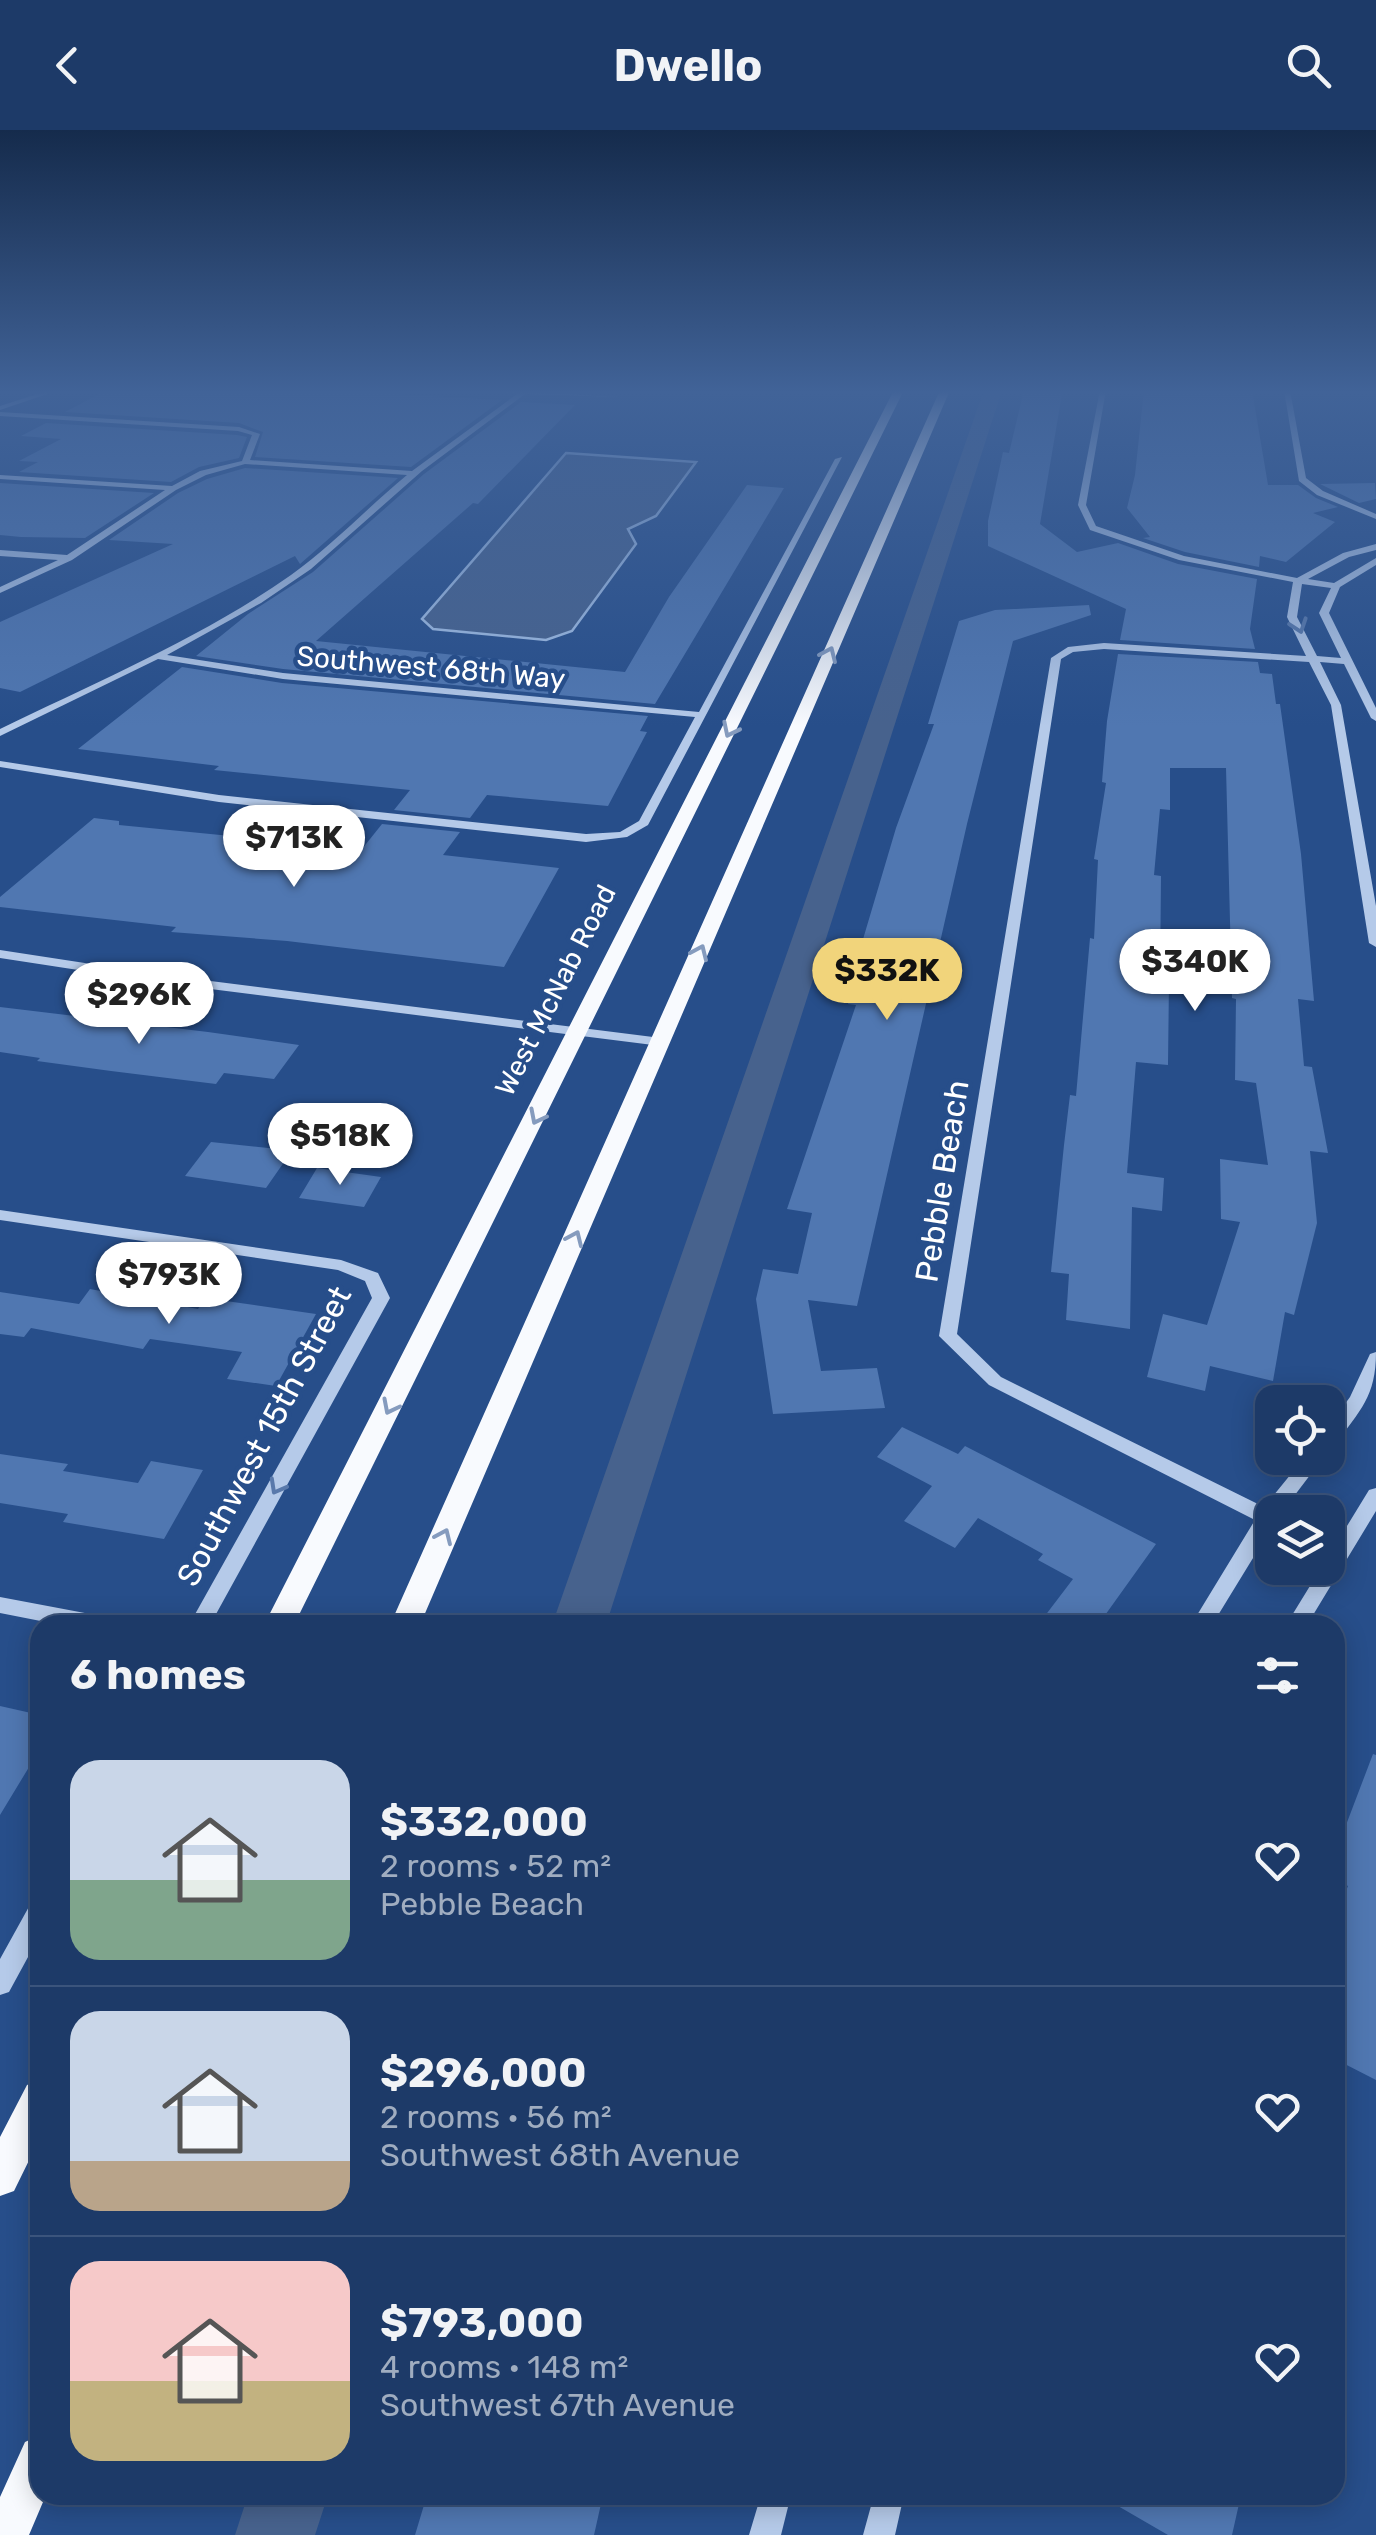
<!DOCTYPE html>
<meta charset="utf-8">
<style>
body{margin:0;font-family:Rubik,sans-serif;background:#25416e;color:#f1f3f6;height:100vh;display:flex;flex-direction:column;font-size:38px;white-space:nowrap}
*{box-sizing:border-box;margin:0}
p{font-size:32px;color:#a0adc0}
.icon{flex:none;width:55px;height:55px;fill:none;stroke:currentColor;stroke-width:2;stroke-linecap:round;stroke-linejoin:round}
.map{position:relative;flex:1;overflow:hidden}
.panel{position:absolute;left:30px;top:1485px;width:1315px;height:890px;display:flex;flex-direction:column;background:#1d3a68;border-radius:30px;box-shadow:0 5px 25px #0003,0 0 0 2px #3b547c}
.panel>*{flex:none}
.fabs{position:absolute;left:1255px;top:1255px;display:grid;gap:20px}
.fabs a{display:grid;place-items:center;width:90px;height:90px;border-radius:20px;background:#1d3a68;box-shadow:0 5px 25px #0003,0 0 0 2px #3b547c;font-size:50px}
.price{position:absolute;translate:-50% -85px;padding:0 22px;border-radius:35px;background:#fff;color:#222;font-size:32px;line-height:65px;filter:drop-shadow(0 2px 5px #0008)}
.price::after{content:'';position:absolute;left:50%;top:60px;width:30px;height:22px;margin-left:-15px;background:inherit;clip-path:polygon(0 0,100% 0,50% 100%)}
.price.current{background:#f1d47b;color:#111}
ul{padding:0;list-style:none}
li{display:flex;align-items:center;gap:30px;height:250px;padding:0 40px}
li+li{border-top:2px solid #3b547c}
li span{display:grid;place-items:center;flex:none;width:280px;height:200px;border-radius:30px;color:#555}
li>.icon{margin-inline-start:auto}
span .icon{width:120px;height:120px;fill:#fffc;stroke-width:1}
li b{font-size:42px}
h2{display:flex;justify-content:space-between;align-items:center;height:120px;padding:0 40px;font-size:42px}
header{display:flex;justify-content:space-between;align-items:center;height:130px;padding:0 40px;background:#1d3a68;font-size:45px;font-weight:700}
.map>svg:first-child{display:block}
.water{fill:#47628d;stroke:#a9c5ea;stroke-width:2.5}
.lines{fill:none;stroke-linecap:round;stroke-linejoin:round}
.canal{fill:#47628d;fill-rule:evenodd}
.building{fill:#5077b1}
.minor{fill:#b5cae9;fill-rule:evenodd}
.major{fill:#f8fafe;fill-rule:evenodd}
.oneway{stroke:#5979ab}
.oneway2{stroke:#859bbe}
.labels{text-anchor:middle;stroke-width:9;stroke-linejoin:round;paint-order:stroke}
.far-street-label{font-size:28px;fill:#fff;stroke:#274e8a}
.street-label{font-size:32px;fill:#fff;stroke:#274e8a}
</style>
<header><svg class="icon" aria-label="back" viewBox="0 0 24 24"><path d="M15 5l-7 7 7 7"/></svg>Dwello<svg class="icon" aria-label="search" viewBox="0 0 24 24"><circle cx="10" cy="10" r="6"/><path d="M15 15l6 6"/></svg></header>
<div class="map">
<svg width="1376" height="2405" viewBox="0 0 1376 2405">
<rect width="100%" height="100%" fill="#274e8a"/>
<path class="water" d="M566 323 696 332 656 386 628 399 636 414 572 501 546 510 433 499 422 489Z"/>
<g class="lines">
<path class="canal" d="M984 260H1002L606 1495H552Z
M248 2365H328L315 2405H235Z"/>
</g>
<path class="building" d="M107 260H320L502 270 411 337 255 327 263 302 239 293 65 282Z
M1024 260H1060L1062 264 1040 394 1077 422 1118 413 1178 434 1257 449 1250 499 1255 519 1120 510 1126 479 988 416V391L1003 322 1009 323Z
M1144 260H1252L1268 355H1298L1316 368 1338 377 1313 383 1335 392 1286 432 1260 426 1259 437 1185 422 1143 408 1150 407 1127 378 1135 345Z
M521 272 575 275 478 374 473 373 316 511 625 542 669 467 747 355 784 358 655 574 283 539 196 526 248 484 313 442 424 344Z
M46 293 237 305 247 307 239 328 199 337 171 352 19 342 38 332 19 331 61 309 21 306Z
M245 338 398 348 300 434 295 426 20 562 0 558V492L173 414 109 410 178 363 207 349Z
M0 353 154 363 85 408 21 407 0 405Z
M1375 353 1376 369 1359 373 1320 354Z
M1089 475 1091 485 1013 511 967 694 857 1176 808 1170 821 1241 877 1238 885 1278 773 1284 756 1169 763 1139 798 1144 812 1083 787 1079 856 875 848 874 864 817 861 816 896 698 934 594H928L959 491 995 480Z
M1118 524 1258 532 1260 543 1272 544 1276 574H1280L1301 724 1314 871 1298 869 1304 936 1312 937 1328 1023 1310 1021 1317 1093 1294 1185 1285 1182 1273 1251 1210 1236 1205 1261 1147 1247 1163 1184 1207 1195 1240 1092 1221 1089 1220 1029 1268 1035 1256 953 1235 950 1236 869 1232 868 1226 638H1170V680L1160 679 1154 745 1161 746 1160 850 1169 851 1168 935 1136 932 1127 1043 1164 1048 1162 1081 1132 1077 1130 1199 1066 1190 1069 1144 1051 1142 1064 1015 1070 965 1076 966 1090 808 1094 809 1098 730 1094 729 1106 653 1102 652 1107 591Z
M182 537 282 553 648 586 640 601 647 602 608 676 487 665 470 688 394 680 410 660 214 640 219 636 78 619Z
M94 688 119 691V695L362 719 382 694 460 702 443 725 559 738 504 837 287 811 171 802 176 797 0 777V767Z
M0 877 208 902 299 915 274 949 224 943 216 954 111 941 37 931 40 928 0 922Z
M211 1012 287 1020 284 1025H289L266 1058 185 1046Z
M317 1038 381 1047 364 1077 299 1068Z
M90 1159 198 1179 205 1168 316 1184 276 1256 227 1249 242 1222 150 1209 143 1219 31 1198 24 1207 0 1204V1162L79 1174Z
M902 1297 958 1324 965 1316 1156 1414 1098 1495H1038L1073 1449 1038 1430 1043 1424 978 1388 955 1418 904 1391 932 1356 877 1327Z
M0 1324 68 1334 63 1341 138 1353 151 1331 203 1340 164 1409 63 1392 68 1384 0 1373Z
M0 1576 40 1585V1619L0 1685Z
M1373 1624 1376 1625V1950L1335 1929V1786L1348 1756 1335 1749V1689L1346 1695Z
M427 2365H603L594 2405H415Z
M1099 2365H1241L1232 2405H1168Z"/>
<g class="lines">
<path class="minor" d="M50 260H59L0 280V276Z
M483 260 620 267 525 264 422 341 311 439 261 473 167 525 283 543 699 582 835 329 842 327 648 695 627 707 586 712 219 672 0 637V631L219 665 586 704 620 702 639 691 695 587 283 549 158 529 0 606V599C98 551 201 508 291 445 333 415 368 377 407 345L245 334 206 345 176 360 72 430 0 463V457L58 430 0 426V420L67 425 165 360 0 349V345L172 356 200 341 242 331 252 305 238 301 0 286V282L239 297 260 304 250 330 412 341 517 264Z
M1100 260H1106L1086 375 1096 396 1184 426 1297 448 1343 423 1376 414V420L1349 427 1308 449 1334 453 1376 428V435L1340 457 1329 483 1376 578V591L1371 588 1344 534 1320 532 1341 575 1376 776V817L1369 813 1331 575 1309 532 1104 519 1073 522 1061 529 957 1204 1001 1247 1264 1377 1304 1328H1323L1282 1382H1272V1397L1212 1495H1191L1255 1390 989 1255 939 1206 1051 528 1068 517 1104 513 1306 526 1287 487 1293 452 1179 430 1090 400 1078 375ZM1302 454 1331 458 1319 483 1341 528 1317 526 1297 487Z
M1284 260H1290L1306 348 1323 361 1376 384V389L1317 365 1299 351Z
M0 820 163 845 661 908 668 912 661 916 163 853 0 828Z
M0 1080 341 1130 378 1143 390 1168 210 1495H189L372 1168 365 1151 338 1140 0 1090Z
M1376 1222C1376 1267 1360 1280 1335 1315L1328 1317V1297L1350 1267 1370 1224Z
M1376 1358V1381L1307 1495H1286L1321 1438H1328V1427L1369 1360Z
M0 1467 106 1487 113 1489 116 1495H61L0 1483Z
M40 1770V1805L9 1862 0 1865V1829L31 1773Z
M761 2365H791L781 2405H749Z
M874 2365H904L895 2405H863Z"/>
<path class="major" d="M894 260H904L294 1495H264Z
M940 260H950L420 1495H390Z
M40 1949V2008L14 2061 0 2066V2007L27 1955Z
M40 2305V2365H46L29 2405H0V2367L25 2312Z"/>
</g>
<defs><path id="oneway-chevron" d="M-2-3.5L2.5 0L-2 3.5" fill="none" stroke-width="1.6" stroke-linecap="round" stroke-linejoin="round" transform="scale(2.5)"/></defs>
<g class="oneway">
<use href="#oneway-chevron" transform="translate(1299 496) rotate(71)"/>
<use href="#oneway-chevron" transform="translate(277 1357) rotate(119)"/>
</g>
<g class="oneway2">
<use href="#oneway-chevron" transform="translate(829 524) rotate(-66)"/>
<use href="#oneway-chevron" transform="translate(730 600) rotate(116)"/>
<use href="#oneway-chevron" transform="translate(700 822) rotate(-66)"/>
<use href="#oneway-chevron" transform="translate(537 987) rotate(117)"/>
<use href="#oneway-chevron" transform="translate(575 1108) rotate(-66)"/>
<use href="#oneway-chevron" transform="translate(390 1277) rotate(117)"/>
<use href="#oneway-chevron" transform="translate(444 1406) rotate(-66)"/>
</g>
<linearGradient id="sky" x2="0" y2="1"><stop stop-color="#152b4c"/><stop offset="0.44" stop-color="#416398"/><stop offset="1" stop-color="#416398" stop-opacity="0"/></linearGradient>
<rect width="1376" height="596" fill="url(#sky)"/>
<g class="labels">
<g class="far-street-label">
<text transform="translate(431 537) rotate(5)" y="10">Southwest 68th Way</text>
<text transform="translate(555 860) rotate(-63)" y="10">West McNab Road</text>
</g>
<g class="street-label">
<text transform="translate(942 1051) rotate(-81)" y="11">Pebble Beach</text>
<text transform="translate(264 1306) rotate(-62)" y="11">Southwest 15th Street</text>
</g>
</g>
</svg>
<div class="fabs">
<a><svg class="icon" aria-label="locate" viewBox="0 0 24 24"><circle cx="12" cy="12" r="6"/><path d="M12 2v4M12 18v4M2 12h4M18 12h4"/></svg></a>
<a><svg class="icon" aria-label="layers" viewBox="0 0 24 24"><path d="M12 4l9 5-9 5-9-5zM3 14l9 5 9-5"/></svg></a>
</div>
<b class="price" style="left:294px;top:760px">$713K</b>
<b class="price" style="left:1195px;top:884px">$340K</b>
<b class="price current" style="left:887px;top:893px">$332K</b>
<b class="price" style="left:139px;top:917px">$296K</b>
<b class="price" style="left:340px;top:1058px">$518K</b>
<b class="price" style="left:169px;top:1197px">$793K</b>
<section class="panel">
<h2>6 homes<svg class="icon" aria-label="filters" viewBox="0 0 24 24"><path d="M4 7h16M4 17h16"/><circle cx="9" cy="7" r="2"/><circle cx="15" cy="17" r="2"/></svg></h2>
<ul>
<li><span style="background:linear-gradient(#c9d6e8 60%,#7fa58c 0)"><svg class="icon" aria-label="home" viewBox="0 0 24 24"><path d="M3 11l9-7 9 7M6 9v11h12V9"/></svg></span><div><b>$332,000</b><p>2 rooms · 52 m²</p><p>Pebble Beach</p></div><svg class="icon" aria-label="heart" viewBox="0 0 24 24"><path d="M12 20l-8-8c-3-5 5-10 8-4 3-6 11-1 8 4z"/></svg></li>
<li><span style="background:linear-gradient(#c9d6e8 75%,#b9a48a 0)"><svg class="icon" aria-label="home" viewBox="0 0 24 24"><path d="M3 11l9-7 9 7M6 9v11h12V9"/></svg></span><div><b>$296,000</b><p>2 rooms · 56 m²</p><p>Southwest 68th Avenue</p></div><svg class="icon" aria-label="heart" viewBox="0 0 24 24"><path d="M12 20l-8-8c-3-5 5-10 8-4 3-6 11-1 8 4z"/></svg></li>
<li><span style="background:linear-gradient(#f6c9c9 60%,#c2b280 0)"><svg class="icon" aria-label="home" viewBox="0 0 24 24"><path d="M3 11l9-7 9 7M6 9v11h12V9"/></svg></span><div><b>$793,000</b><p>4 rooms · 148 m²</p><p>Southwest 67th Avenue</p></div><svg class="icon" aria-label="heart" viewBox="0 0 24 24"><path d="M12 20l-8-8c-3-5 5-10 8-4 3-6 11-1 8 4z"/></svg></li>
</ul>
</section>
</div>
